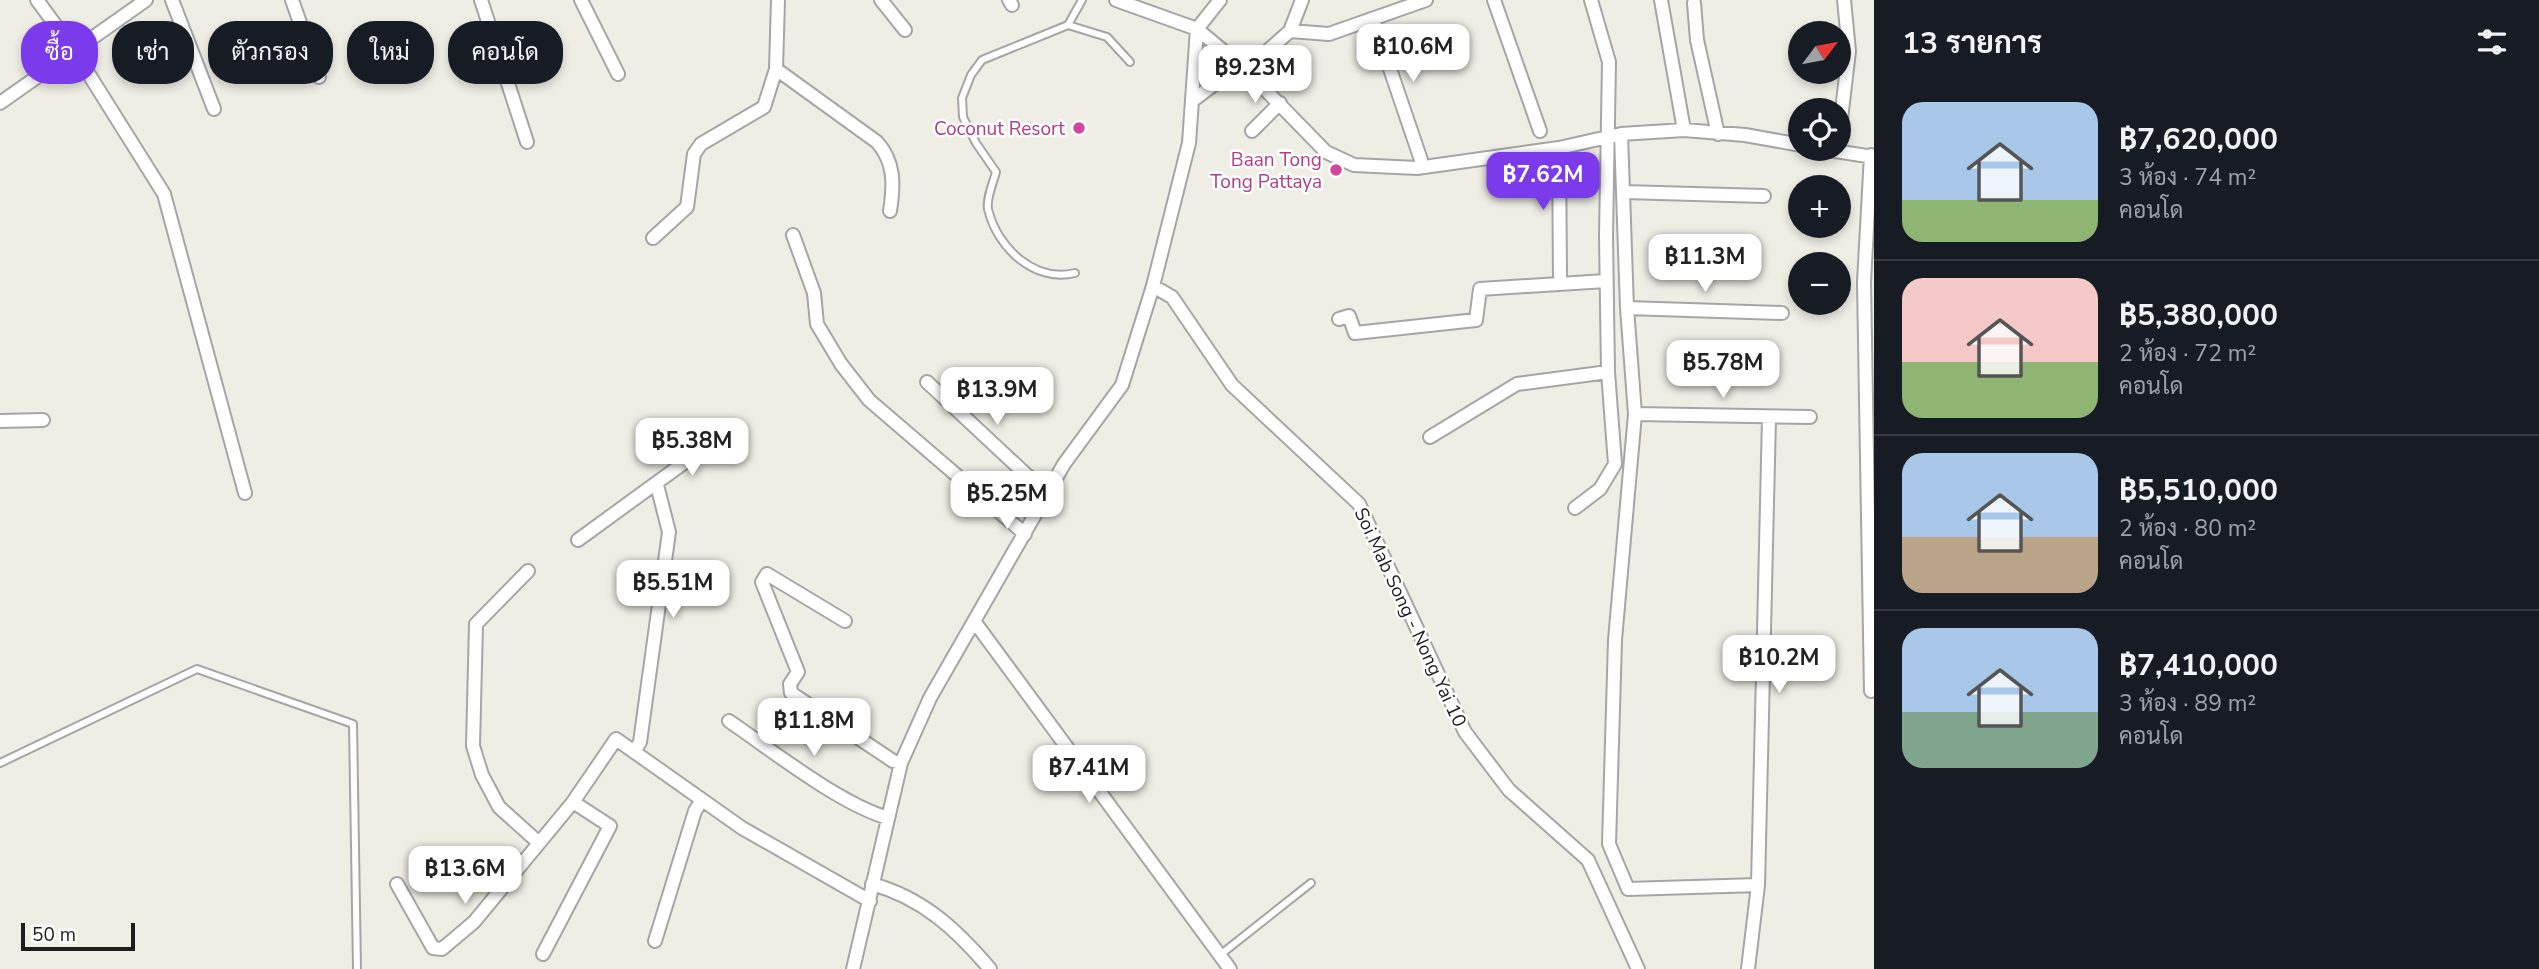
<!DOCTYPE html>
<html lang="th">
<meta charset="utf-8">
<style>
body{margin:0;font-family:"Nunito Sans",Sarabun,sans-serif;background:#242831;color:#f1f3f6;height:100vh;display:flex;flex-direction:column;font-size:26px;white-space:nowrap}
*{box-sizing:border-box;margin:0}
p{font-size:23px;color:#9ea1a6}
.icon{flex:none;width:38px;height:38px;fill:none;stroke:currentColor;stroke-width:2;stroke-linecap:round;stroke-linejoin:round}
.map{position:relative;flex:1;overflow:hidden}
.drawer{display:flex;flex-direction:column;background:#171b24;width:665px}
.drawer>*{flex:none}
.hud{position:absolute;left:21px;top:21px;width:665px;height:63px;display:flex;gap:14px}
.needle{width:46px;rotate:58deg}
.tools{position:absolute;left:1788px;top:21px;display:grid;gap:14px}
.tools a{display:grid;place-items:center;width:63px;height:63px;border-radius:50%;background:#171b24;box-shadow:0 4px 10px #0003;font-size:35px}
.scale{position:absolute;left:21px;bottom:18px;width:114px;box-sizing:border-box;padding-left:7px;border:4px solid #1e1e1e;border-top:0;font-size:19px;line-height:24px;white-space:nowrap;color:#1e1e1e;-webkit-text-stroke:5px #fff;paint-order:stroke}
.price{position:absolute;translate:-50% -60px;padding:0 16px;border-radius:14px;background:#fff;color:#222;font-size:23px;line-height:46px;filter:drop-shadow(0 2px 4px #0008)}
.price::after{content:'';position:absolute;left:50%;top:42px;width:21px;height:16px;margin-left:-10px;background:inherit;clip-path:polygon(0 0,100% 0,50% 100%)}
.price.active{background:#7c3aed;color:#fff}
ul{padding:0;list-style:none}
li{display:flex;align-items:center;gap:21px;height:175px;padding:0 28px}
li+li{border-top:2px solid #363941}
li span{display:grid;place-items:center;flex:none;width:196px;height:140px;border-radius:21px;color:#555}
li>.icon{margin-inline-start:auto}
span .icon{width:84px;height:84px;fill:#fffc;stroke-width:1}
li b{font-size:30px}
h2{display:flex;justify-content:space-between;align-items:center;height:84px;padding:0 28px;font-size:30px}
.chip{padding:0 24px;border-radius:28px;background:#171b24;box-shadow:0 4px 10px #0003;font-size:24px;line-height:63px}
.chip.active{background:#7c3aed;color:#fff}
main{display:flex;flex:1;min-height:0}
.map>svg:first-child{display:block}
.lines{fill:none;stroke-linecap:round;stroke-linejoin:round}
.service-casing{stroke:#a5a5a5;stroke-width:10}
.minor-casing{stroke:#a5a5a5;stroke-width:16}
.service{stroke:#fff;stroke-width:6}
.minor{stroke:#fff;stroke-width:12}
.hotel-dot{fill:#d1479c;stroke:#fff;stroke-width:2.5}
.labels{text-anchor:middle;stroke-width:5;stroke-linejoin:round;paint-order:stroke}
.hotel-label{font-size:19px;fill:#b23c85;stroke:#fff;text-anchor:end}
.street-label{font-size:19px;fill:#1e1e1e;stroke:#fff}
</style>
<main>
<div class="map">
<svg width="1874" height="969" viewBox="0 0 1874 969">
<rect width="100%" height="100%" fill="#efeee5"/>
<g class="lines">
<g class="service-casing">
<path id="service" d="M1068 25 1107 37 1130 62
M1075 273C1035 283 997 248 988 209 986 199 993 183 996 172L976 143 963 117 962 98 971 75 982 60 1068 25 1082 0
M0 763 197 669 353 724 357 969
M1220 955 1311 883"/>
</g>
<g class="minor-casing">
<path id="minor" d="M37 0 73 49 164 194 245 493
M172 0 214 109
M292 0 319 77
M481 0 527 142
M581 0 618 74
M881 0 905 30
M1009 0 1012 5
M1116 0 1197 29 1246 70 1326 152 1354 165 1417 168 1559 148 1621 134 1684 130 1745 135 1801 145
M1494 0 1540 131
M1661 0 1684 130
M1694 3 1697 40 1718 134
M1373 19 1421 160
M1290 31 1329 34 1426 0
M776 69 877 142C895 162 894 185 890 211
M1246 70 1290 31 1302 0
M1192 101 1240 65
M0 103 146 0
M1252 131 1280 103
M1621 134 1627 308 1635 414 1615 640 1609 844 1628 889 1758 885
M1839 136 1849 51 1844 0
M1559 148 1560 276
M1822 149 1874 157
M1871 155 1864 282 1871 691
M1624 192 1764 196
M793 235 814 293 817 324 841 364 869 400 1025 534
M653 238 687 207 694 154 701 144 764 107 776 69 778 0
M1153 286 1172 297 1232 385 1359 504 1465 732 1509 790 1588 860 1638 969
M1627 308 1782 313
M1339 319 1349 316 1355 333 1476 320 1480 289 1606 281
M927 382 1047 494
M1635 414 1810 417
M0 421 43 420
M1430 437 1517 384 1608 372
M1575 508 1600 489 1615 464 1608 372 1606 236 1609 62 1591 0
M578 540 707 446
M528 571 476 624 473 746 482 775 499 807 539 843
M845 621 767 574 762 582 798 672 790 684 791 693 893 761 901 763
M974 621 1230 969
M729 721C773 751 838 803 888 818
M634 752 640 742 669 532 657 485
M397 884 433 948 442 949 474 922 573 802 616 739 742 828 870 901
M872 884C923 898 957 930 990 969
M655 941 695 811 702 800
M543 954 610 826 573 802
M853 969 901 763 930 698 1064 464 1122 385 1153 286 1189 143 1197 29 1220 0
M1748 969 1758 885 1769 418"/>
</g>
<use href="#service" class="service"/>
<use href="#minor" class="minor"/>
</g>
<g class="hotel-dot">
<circle cx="1079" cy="128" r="7"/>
<circle cx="1336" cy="170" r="7"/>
</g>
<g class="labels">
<g class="hotel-label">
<text x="1065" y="135">Coconut Resort</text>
<text x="1322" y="166">Baan Tong<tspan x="1322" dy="22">Tong Pattaya</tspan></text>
</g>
<g class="street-label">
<text transform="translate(1411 617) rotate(65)" y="7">Soi Mab Song - Nong Yai 10</text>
</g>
</g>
</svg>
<div class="tools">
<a><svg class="needle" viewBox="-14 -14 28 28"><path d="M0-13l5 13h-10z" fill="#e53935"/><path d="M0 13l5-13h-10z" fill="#9ea1a6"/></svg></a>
<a><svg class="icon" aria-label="locate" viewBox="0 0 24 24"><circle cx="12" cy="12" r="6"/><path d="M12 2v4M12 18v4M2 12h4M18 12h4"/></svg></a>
<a>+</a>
<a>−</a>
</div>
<div class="scale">50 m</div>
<b class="price" style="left:1413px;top:84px">฿10.6M</b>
<b class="price" style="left:1255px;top:105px">฿9.23M</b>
<b class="price active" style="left:1543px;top:212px">฿7.62M</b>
<b class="price" style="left:1705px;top:294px">฿11.3M</b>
<b class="price" style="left:1723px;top:400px">฿5.78M</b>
<b class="price" style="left:997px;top:427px">฿13.9M</b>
<b class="price" style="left:692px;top:478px">฿5.38M</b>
<b class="price" style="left:1007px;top:531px">฿5.25M</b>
<b class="price" style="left:673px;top:620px">฿5.51M</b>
<b class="price" style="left:1779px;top:695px">฿10.2M</b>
<b class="price" style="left:814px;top:758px">฿11.8M</b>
<b class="price" style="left:1089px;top:805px">฿7.41M</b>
<b class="price" style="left:465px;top:906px">฿13.6M</b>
<div class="hud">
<a class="chip active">ซื้อ</a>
<a class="chip">เช่า</a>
<a class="chip">ตัวกรอง</a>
<a class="chip">ใหม่</a>
<a class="chip">คอนโด</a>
</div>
</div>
<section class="drawer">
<h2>13 รายการ<svg class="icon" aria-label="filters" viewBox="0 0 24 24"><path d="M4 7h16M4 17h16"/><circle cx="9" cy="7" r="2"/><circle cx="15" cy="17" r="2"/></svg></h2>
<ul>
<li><span style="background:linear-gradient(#a9c7e8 70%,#8fb573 0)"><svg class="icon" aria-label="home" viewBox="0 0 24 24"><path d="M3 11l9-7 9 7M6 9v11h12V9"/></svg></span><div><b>฿7,620,000</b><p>3 ห้อง · 74 m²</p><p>คอนโด</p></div></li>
<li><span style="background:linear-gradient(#f6c9c9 60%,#8fb573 0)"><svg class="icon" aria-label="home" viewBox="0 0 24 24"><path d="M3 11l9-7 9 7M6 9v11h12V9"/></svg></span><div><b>฿5,380,000</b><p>2 ห้อง · 72 m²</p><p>คอนโด</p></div></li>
<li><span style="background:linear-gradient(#a9c7e8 60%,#b9a48a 0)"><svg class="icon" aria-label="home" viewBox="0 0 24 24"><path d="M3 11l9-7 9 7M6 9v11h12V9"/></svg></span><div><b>฿5,510,000</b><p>2 ห้อง · 80 m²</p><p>คอนโด</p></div></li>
<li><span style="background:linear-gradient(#a9c7e8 60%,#7fa58c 0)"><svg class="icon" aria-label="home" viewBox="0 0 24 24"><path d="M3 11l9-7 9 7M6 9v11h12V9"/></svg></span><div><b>฿7,410,000</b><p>3 ห้อง · 89 m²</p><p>คอนโด</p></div></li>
</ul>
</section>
</main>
